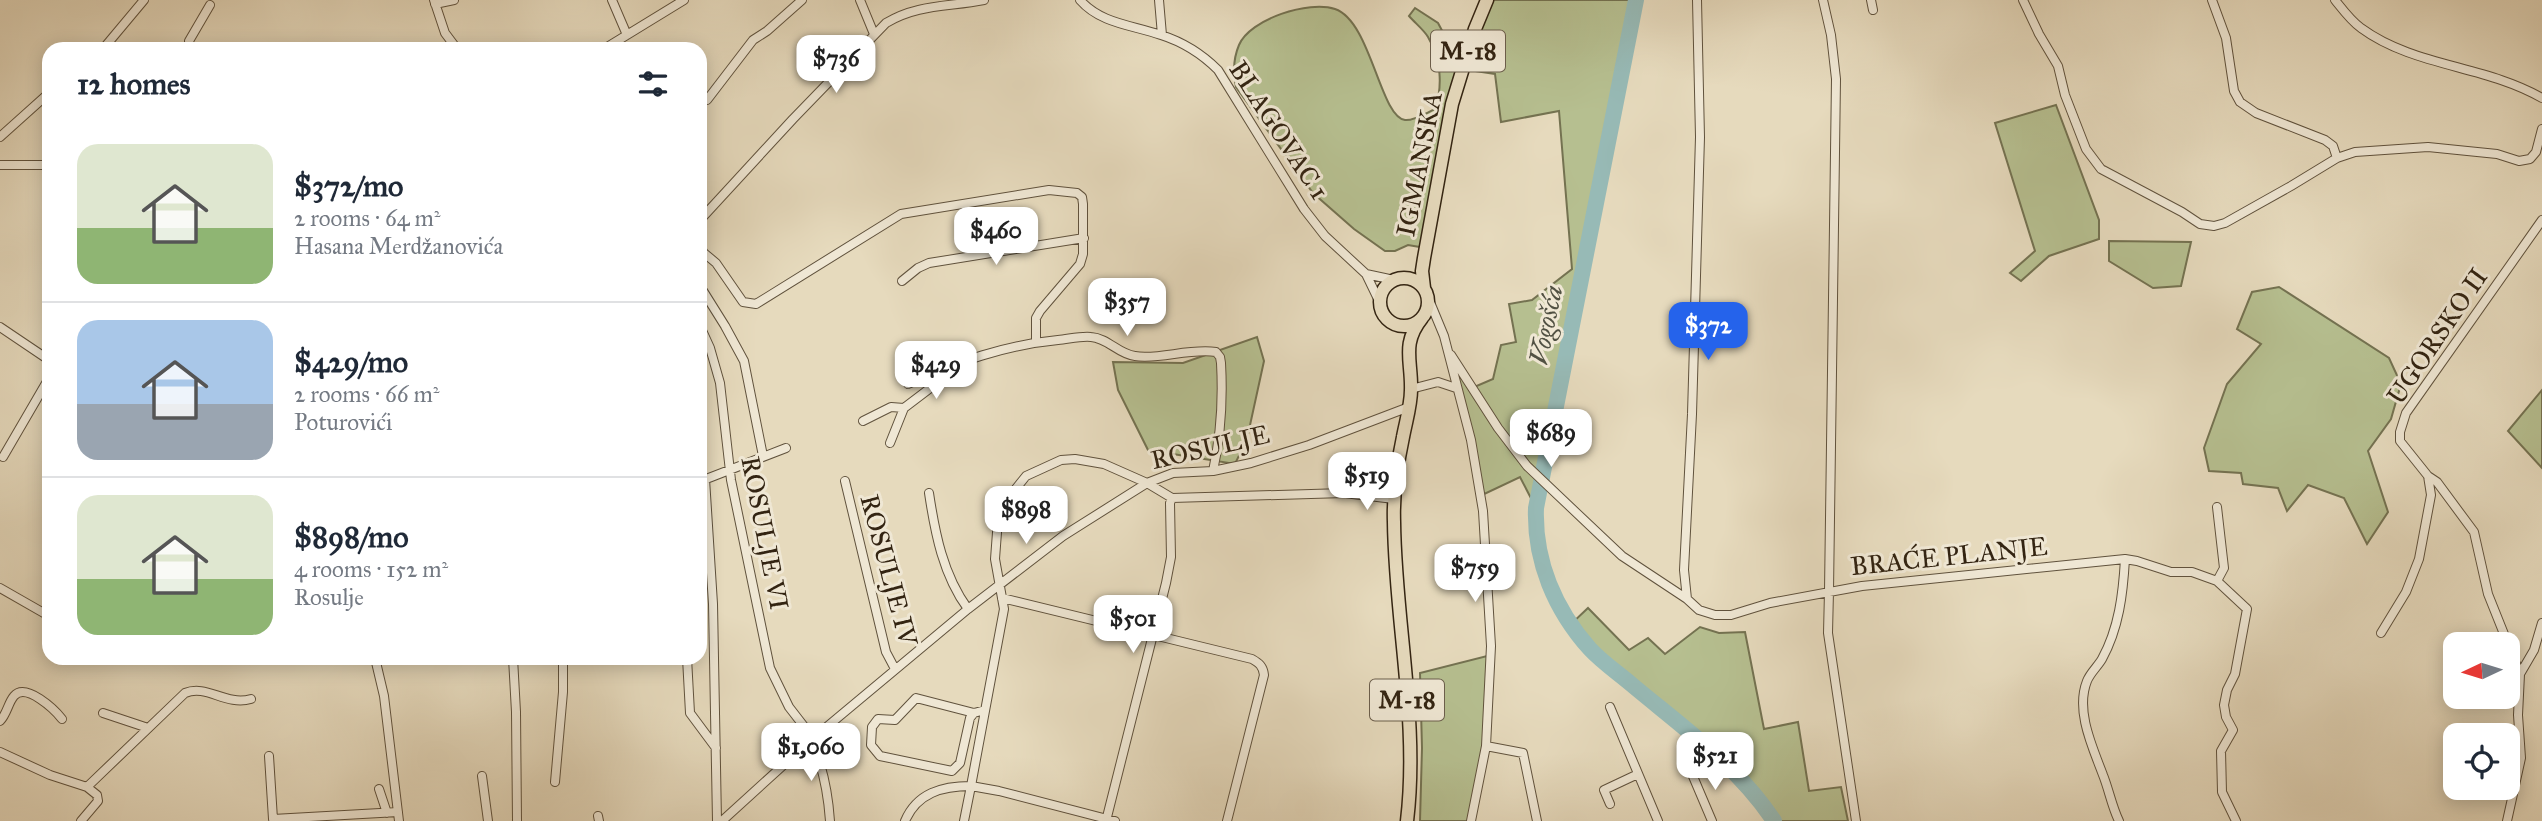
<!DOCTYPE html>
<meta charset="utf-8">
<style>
body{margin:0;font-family:"IM FELL Great Primer",serif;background:#f6f6f7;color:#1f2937;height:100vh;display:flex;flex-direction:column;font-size:26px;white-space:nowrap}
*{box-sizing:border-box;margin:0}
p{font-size:23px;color:#747a83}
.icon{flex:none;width:38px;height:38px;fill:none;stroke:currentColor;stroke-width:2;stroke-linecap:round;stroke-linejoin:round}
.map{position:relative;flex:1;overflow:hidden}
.details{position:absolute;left:42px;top:42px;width:665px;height:623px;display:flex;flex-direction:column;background:#fff;border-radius:21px;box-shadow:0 4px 18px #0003}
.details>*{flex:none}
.needle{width:46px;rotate:266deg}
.controls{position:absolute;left:2443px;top:632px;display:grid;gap:14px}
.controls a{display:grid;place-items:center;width:77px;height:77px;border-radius:14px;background:#fff;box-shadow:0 4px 18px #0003;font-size:35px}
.price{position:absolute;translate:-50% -60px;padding:0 16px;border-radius:14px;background:#fff;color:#222;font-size:23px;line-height:46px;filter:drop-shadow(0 2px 4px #0008)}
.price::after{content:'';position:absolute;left:50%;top:42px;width:21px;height:16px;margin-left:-10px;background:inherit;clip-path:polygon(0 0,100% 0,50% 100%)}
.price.on{background:#2563eb;color:#fff}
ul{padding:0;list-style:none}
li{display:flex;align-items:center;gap:21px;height:175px;padding:0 35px}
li+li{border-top:2px solid #e0e1e3}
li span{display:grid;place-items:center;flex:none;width:196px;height:140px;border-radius:21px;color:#555}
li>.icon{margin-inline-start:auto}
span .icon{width:84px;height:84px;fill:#fffc;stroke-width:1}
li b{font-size:30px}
h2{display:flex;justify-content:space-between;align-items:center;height:84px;padding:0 35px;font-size:30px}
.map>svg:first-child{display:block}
.green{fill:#b6bf90;stroke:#747251;stroke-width:2}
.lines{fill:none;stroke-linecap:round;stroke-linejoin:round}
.river{stroke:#97bab6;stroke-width:16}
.street-casing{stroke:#60523d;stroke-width:10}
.primary-casing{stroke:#332412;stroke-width:15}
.street{stroke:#efe7d4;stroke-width:8}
.primary{stroke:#e6dabd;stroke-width:12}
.labels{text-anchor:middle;stroke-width:6;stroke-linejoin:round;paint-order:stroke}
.shield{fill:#efe7d4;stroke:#6b5e4c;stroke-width:2}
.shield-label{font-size:24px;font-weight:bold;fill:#332412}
.street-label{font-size:26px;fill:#332412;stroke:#efe7d4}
.water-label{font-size:28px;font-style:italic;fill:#515143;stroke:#efe7d4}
</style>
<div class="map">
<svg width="2542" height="821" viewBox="0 0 2542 821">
<rect width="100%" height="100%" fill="#e6dabd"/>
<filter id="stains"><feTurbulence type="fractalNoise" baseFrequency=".00286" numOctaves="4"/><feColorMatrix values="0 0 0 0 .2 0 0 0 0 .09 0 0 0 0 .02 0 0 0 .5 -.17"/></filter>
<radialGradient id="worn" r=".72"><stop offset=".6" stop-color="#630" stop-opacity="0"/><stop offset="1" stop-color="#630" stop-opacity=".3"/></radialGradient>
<path class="green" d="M1488 0H1636L1536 508 1520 477 1480 496 1449 354 1472 388 1493 379 1501 345 1516 342 1509 304 1532 300 1572 269 1559 111 1501 122 1495 74 1462 69 1426 248 1408 245 1395 251H1385L1354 229 1313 193 1236 87C1233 73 1233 59 1239 45 1250 19 1309 0 1335 9 1371 21 1380 117 1405 120 1414 121 1426 113 1435 109 1443 86 1441 59 1428 37 1424 30 1415 23 1409 16L1415 8 1438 23 1462 68Z
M2056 105 2099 220V239L2049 256 2021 281 2010 273 2035 251 1995 123Z
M2109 241 2191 242 2181 286 2153 288 2109 261Z
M2279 287 2389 358 2401 384 2391 419 2368 451 2388 512 2367 544 2344 498 2308 485 2287 511 2278 488 2243 484 2241 473 2209 471 2204 448 2227 384 2261 344 2237 329 2252 292Z
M1257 337 1264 361 1247 439 1235 464 1148 450 1118 390 1113 362 1183 363Z
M2542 390V468L2508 431Z
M1588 608 1629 650 1648 638 1665 654 1700 627 1719 633 1745 632 1764 729 1798 722 1809 791 1841 787 1848 821H1774L1741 779 1591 651 1571 624Z
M1491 655 1486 746 1468 821H1420L1422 748 1420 673Z"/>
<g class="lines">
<path class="river" d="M1636 0 1536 508C1534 561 1555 610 1590 649 1602 662 1618 673 1631 684 1681 726 1738 766 1774 821"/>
<g class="street-casing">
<path id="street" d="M434 0 445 33 457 49
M612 0 627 35
M860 0 874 34
M1080 0C1101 24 1133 25 1161 35 1183 42 1202 54 1218 70L1304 209 1325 236 1366 274 1394 280
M1159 0 1162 35
M1697 0 1700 137 1692 414 1684 570 1687 599 1699 610 1715 615H1731L1770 603 1862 586 2125 559 2137 561 2171 572H2192L2217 581 2247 609 2235 674 2227 690 2224 705 2226 717 2233 730 2221 751 2222 792 2236 821
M1823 0 1831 35 1836 79 1829 591 1828 633 1856 821
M1871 0 1873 10
M2023 0 2039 34 2058 66 2065 95 2086 149 2101 169 2182 212 2200 224 2214 226 2225 223 2291 186 2337 158 2355 152 2428 147 2497 154 2519 161 2530 159 2536 152 2542 129
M2212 0 2226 38 2234 91 2240 102 2256 113 2325 140 2333 146 2337 158
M2335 0C2343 10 2351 21 2361 28 2414 67 2485 65 2542 98
M435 4 454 0
M103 49 144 0
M197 49 190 45 189 41 210 5
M604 49 684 0
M707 100 753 40 767 31 802 0
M0 137 49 93
M0 165H49
M700 220 793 119 886 23C917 4 949 7 984 0
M700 247 704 253 700 264
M704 253 716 263 743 302 756 304 901 214 1049 190 1077 193 1082 197 1083 204V254L1080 264 1040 311 1036 318V342
M1366 274 1380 303
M902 281 918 268 929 263 1084 238
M700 286 725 326 744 361 763 456
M1427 295 1444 336 1471 440 1483 511 1491 646 1486 746 1471 821
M700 326 710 348 720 383 731 480 770 668 789 707 813 738
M0 327 49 360
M1451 355 1498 428 1527 466 1622 556 1687 599
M908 384C957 362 1005 345 1058 340 1069 339 1080 336 1091 337 1108 338 1118 354 1135 356 1159 360 1189 348 1216 352L1220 357 1221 363C1223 399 1221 435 1213 471
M1411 389 1438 382 1456 388
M863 421 891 407 904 408
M890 443 904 408 929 389 956 374 972 359
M3 457 49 378
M2428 476 2437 482 2474 532 2488 594 2520 674 2518 715 2521 758 2507 821
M705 479 713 604 717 821
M701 481 786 448
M845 481 886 652 895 669
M1347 492 1375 483H1395
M929 493C935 533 943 575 968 609
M2217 581 2224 568 2217 507
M0 588 49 616
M1002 598 1252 659C1259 663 1263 666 1264 675L1227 821
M2381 633 2406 592 2419 559 2431 495 2428 476 2400 441V432L2406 413 2542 220
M375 658 384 696 399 821
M513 658 516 712 517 821
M687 658 690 713 716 748
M2520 674 2534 650 2542 623
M1610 707 1658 821
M103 713 148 728
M974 713 970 718 960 763 952 771 880 756 871 745 872 727 878 719 895 720 916 698 974 713 985 710
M0 721C7 714 8 703 14 696 26 682 55 710 62 719
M811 740C823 766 828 792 830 821
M1486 746 1523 753 1537 821
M0 752 50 775 87 787 97 795 98 801 81 821
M269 756 273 819 398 812
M1692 774 1712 821
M482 776 488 821
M555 782 563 692V658
M87 787 185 693C207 684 225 706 251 699
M379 789 387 813
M1610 804 1604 790 1638 774
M598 816 599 821
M722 821 811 740 968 609 1063 536 1147 483 1173 473 1213 471 1251 463 1309 445 1409 407
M905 821C917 793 942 786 971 786L1004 609 995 559 998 519 1006 501 1026 476 1061 460 1075 459 1104 464 1147 483 1172 498 1344 493 1394 499
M964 821 971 786 999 791 1115 821
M1106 821 1166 583 1171 557 1170 503 1172 498
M2119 821C2112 807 2109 790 2103 775 2093 748 2075 711 2087 681 2090 673 2098 666 2102 659 2119 628 2123 594 2125 559"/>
</g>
<g class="primary-casing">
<path id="primary" d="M1380 302a24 24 0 1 1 48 0a24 24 0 1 1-48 0Z
M1424 288 1422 271 1424 258 1452 104 1475 29 1487 0
M1375 483 1386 476 1396 462
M1407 821C1419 722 1395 621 1394 522 1393 493 1397 465 1403 437 1406 421 1411 405 1411 390 1412 361 1401 344 1422 318"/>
</g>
<use href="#street" class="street"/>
<use href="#primary" class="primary"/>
</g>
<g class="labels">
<g class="shield">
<rect x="1431" y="30.5" width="74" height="41" rx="5"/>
<rect x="1370" y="679.5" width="74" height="41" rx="5"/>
</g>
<g class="shield-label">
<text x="1468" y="59">M-18</text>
<text x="1407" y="708">M-18</text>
</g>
<g class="street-label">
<text transform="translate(1279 130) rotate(57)" y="9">BLAGOVAC 1</text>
<text transform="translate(1419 164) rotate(-79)" y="9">IGMANSKA</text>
<text transform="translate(2437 336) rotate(-56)" y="9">UGORSKO II</text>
<text transform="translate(1210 447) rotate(-13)" y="9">ROSULJE</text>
<text transform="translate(765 533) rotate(79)" y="9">ROSULJE VI</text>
<text transform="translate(1949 556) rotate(-6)" y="9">BRAĆE PLANJE</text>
<text transform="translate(889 570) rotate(75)" y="9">ROSULJE IV</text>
</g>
<g class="water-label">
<text transform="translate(1545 325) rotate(-79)" y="10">Vogošća</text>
</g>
</g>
<rect width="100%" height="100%" filter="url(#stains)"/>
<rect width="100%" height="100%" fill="url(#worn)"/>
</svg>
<div class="controls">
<a><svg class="needle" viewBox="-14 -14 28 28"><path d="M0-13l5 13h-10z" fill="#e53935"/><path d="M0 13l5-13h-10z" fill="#747a83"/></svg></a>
<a><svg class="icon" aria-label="locate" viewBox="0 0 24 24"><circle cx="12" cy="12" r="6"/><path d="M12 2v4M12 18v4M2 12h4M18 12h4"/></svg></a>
</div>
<b class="price" style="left:836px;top:95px">$736</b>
<b class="price" style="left:996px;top:267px">$460</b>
<b class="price" style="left:1127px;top:338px">$357</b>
<b class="price on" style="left:1708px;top:362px">$372</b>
<b class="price" style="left:936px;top:401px">$429</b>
<b class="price" style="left:1551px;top:469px">$689</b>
<b class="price" style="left:1367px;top:512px">$519</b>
<b class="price" style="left:1026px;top:546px">$898</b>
<b class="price" style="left:1475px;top:604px">$759</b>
<b class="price" style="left:1133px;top:655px">$501</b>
<b class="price" style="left:811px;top:783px">$1,060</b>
<b class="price" style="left:1715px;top:792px">$521</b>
<section class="details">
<h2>12 homes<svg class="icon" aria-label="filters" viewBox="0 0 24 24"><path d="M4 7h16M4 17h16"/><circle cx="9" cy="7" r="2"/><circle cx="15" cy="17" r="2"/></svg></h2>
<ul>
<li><span style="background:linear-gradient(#dfe7d0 60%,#8fb573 0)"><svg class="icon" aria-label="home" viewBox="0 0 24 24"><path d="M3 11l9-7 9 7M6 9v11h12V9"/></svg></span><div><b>$372/mo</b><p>2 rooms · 64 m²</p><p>Hasana Merdžanovića</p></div></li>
<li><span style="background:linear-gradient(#a9c7e8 60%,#9aa5b1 0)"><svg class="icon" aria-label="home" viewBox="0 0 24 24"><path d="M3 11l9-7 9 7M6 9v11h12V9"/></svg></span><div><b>$429/mo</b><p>2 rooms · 66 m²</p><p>Poturovići</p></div></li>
<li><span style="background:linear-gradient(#dfe7d0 60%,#8fb573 0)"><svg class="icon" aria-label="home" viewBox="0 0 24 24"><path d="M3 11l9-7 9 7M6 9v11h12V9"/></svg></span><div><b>$898/mo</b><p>4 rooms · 152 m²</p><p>Rosulje</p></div></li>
</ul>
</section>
</div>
